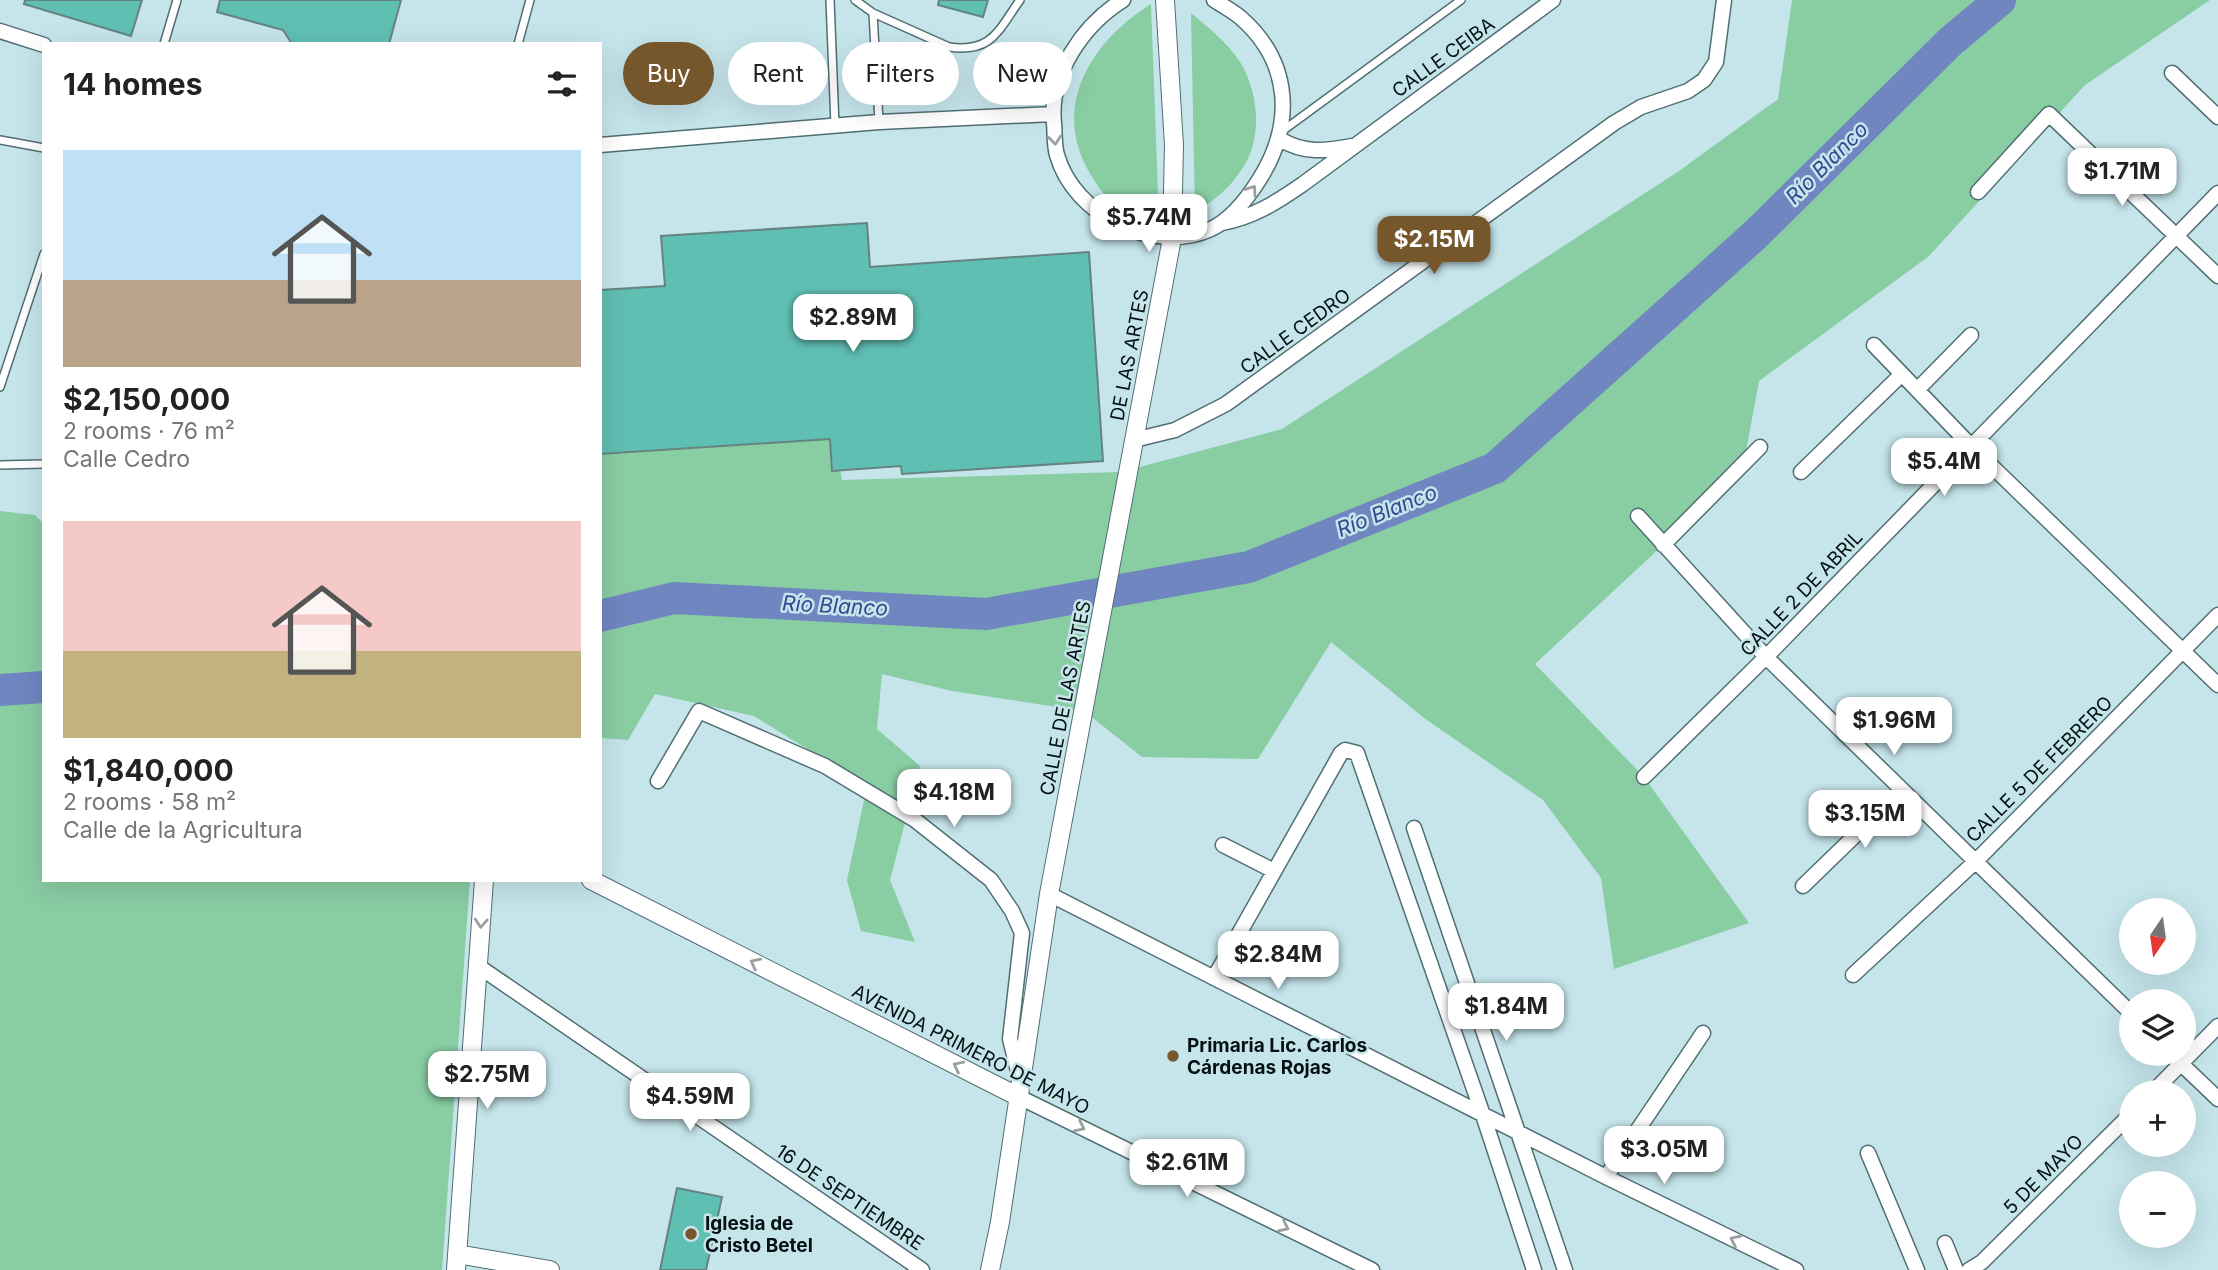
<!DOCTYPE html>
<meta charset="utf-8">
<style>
body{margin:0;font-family:Inter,sans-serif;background:#f6f6f6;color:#222;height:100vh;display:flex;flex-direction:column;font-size:26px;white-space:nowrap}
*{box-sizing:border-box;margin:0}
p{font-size:23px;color:#767676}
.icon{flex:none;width:38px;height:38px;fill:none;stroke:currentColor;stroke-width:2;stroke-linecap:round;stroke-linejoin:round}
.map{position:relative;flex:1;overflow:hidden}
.sheet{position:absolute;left:42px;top:42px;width:560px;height:840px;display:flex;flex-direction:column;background:#fff;border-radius:0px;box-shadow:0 7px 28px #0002}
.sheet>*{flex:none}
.hud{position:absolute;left:623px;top:42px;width:665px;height:63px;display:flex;gap:14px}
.needle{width:46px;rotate:193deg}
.buttons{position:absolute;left:2119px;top:898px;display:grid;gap:14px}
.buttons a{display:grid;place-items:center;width:77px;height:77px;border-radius:50%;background:#fff;box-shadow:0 7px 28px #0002;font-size:35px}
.price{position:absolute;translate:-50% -60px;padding:0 16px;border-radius:14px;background:#fff;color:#222;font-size:23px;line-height:46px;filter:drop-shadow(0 2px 4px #0008)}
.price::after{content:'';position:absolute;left:50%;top:42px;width:21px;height:16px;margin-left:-10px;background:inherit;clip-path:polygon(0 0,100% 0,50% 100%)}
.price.selected{background:#76572c;color:#fff}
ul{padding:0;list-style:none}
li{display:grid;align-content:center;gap:14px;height:371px;padding:0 21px}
li span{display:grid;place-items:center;height:217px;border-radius:0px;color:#555}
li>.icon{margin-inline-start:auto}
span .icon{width:126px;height:126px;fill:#fffc;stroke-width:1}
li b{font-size:30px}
h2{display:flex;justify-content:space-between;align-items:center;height:84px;padding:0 21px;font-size:30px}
.chip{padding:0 24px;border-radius:32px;background:#fff;box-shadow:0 7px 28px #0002;font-size:24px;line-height:63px}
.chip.selected{background:#76572c;color:#fff}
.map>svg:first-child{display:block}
.green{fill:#89cda3}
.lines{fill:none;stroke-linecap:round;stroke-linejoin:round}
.river{stroke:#7086c0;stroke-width:32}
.building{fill:#60bfb3;stroke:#66847f;stroke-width:2}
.service-casing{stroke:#516e74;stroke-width:10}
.minor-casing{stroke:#516e74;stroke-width:17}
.tertiary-casing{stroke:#516e74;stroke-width:20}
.service{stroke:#fff;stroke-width:7}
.minor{stroke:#fff;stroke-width:14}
.tertiary{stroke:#fff;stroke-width:18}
.oneway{stroke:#9b9fa0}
.poi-dot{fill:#76572c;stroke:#c5e5eb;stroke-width:2.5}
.labels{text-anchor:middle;stroke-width:5;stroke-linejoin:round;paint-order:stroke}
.street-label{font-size:19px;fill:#051012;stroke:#c5e5eb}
.poi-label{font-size:19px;font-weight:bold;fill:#051012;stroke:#c5e5eb;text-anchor:start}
.water-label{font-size:21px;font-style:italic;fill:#324992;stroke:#c5e5eb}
</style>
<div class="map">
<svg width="2218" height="1270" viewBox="0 0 2218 1270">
<rect width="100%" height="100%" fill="#c5e5eb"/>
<path class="green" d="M1792 0H2210L2085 85 1929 256 1759 381 1746 451 1663 545 1535 664 1644 777 1749 923 1614 969 1601 878 1543 800 1424 718 1331 642 1258 759 1142 757 1084 711 952 691 882 674 877 729 920 766 890 880 915 942 861 931 847 880 867 786 754 716 655 694 628 740 600 738V454L834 432 842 480 1121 472 1282 429 1679 171 1778 99Z
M1151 4 1159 220C1120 213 1108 205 1088 170 1051 104 1093 40 1151 4Z
M1191 13C1209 28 1227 42 1240 62 1259 92 1263 139 1242 169 1230 188 1214 201 1195 212Z
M0 511 35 515 44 524V880H470L442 1270H0Z"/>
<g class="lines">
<path class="river" d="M600 616 674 598 986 614 1249 567 1495 468 1755 235 1950 42 2000 0
M0 690 44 687"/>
</g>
<path class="building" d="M25 0H142L131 36 24 4Z
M220 0H401L389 44H292L283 30 217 12Z
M939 0H988L983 17 938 5Z
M867 223 870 267 1089 252 1103 461 902 474 901 466 832 471 830 439 600 454V290L665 286 661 236Z
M677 1188 722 1197 706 1270H660Z"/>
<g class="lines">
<g class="service-casing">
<path id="service" d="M830 0 835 125
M855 0 873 13 949 47C992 53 998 31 1020 0
M873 13 879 122
M164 44 177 0
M518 44 530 0
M1281 132 1461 0
M0 140 44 148
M0 387 44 254
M0 465 44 464"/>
</g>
<g class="minor-casing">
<path id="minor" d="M1123 0C1083 25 1049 74 1054 123 1055 133 1054 145 1057 155 1074 215 1153 255 1211 229 1232 219 1247 199 1259 180 1294 125 1292 63 1241 18 1233 11 1223 6 1214 0
M0 31 44 45
M2172 73 2218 117
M1280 139C1304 154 1325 151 1352 146
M600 145 879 122 1053 114
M1978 192 2049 114 2218 276
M1222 223C1254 217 1277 202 1303 184L1553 0
M1874 345 1971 446 2218 685
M1917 390 1971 335
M1134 440 1175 430 1226 404 1614 123 1641 107 1688 91 1704 80 1716 62 1724 0
M1801 472 1902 374
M1638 516 1766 657 2132 1014
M1663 545 1760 447
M1644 777 1766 657 2218 193
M658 781 699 711 825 766 915 820 991 880 1012 911 1022 933 1010 1039 1020 1079
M1414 828 1565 1270
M1223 845 1274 871
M1803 886 1902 790
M1049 894 1606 1177 1796 1270
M478 966 922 1270
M1853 975 1976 861 2218 615
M1214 978 1341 753 1345 750 1357 753 1483 1115 1534 1270
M2171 1054 2218 1099
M2153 1092 2218 1026
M1019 1097 1372 1270
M1868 1153 1917 1270
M1606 1177 1703 1033
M1945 1243 1956 1270
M1969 1270 1982 1262 2132 1113"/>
</g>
<g class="tertiary-casing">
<path id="tertiary" d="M591 880 1019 1097
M457 1254 550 1270
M456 1270 484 880
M990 1270 1000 1222 1049 894 1172 238 1174 145 1165 0"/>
</g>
<use href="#service" class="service"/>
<use href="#minor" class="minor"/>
<use href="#tertiary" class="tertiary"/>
</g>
<defs><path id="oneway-chevron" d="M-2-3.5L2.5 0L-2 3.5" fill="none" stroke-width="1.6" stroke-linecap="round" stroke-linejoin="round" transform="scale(1.75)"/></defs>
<g class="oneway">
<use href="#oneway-chevron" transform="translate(1055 140) rotate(84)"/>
<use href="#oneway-chevron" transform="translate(1252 190) rotate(-55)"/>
<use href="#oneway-chevron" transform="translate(481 923) rotate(94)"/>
<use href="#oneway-chevron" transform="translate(755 963) rotate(-153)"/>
<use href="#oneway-chevron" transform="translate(958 1066) rotate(-153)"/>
<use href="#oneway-chevron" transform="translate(1080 1127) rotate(26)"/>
<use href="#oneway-chevron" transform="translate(1284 1227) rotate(26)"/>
<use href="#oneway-chevron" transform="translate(1735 1240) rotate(-154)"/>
</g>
<g class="poi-dot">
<circle cx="1173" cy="1056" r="7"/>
<circle cx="691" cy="1234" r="7"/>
</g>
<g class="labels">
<g class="street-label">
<text transform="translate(1443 57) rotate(-36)" y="7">CALLE CEIBA</text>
<text transform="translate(1295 331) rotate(-36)" y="7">CALLE CEDRO</text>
<text transform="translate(1129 355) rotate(-79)" y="7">DE LAS ARTES</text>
<text transform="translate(1801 593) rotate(-46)" y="7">CALLE 2 DE ABRIL</text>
<text transform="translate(1065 698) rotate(-79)" y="7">CALLE DE LAS ARTES</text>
<text transform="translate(2039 769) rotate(-45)" y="7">CALLE 5 DE FEBRERO</text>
<text transform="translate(971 1049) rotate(27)" y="7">AVENIDA PRIMERO DE MAYO</text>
<text transform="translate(2043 1174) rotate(-45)" y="7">5 DE MAYO</text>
<text transform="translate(850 1197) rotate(34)" y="7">16 DE SEPTIEMBRE</text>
</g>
<g class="poi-label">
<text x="1187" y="1052">Primaria Lic. Carlos<tspan x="1187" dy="22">Cárdenas Rojas</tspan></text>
<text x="705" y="1230">Iglesia de<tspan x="705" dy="22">Cristo Betel</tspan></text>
</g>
<g class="water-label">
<text transform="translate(1827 163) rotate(-45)" y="7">Río Blanco</text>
<text transform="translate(1387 511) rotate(-22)" y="7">Río Blanco</text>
<text transform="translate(835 606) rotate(3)" y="7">Río Blanco</text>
</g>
</g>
</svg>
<div class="buttons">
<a><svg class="needle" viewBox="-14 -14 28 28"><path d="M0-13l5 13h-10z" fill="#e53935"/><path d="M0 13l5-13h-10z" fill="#767676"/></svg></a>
<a><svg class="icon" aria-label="layers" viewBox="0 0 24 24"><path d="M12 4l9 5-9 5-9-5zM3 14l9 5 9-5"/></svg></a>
<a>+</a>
<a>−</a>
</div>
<b class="price" style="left:2122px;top:208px">$1.71M</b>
<b class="price" style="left:1149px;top:254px">$5.74M</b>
<b class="price selected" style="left:1434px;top:276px">$2.15M</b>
<b class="price" style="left:853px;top:354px">$2.89M</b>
<b class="price" style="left:1944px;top:498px">$5.4M</b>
<b class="price" style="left:1894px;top:757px">$1.96M</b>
<b class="price" style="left:954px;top:829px">$4.18M</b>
<b class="price" style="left:1865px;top:850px">$3.15M</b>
<b class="price" style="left:1278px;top:991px">$2.84M</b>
<b class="price" style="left:1506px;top:1043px">$1.84M</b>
<b class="price" style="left:487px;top:1111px">$2.75M</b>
<b class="price" style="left:690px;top:1133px">$4.59M</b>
<b class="price" style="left:1664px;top:1186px">$3.05M</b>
<b class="price" style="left:1187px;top:1199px">$2.61M</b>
<div class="hud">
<a class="chip selected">Buy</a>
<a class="chip">Rent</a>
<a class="chip">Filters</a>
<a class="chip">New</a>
</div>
<section class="sheet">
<h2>14 homes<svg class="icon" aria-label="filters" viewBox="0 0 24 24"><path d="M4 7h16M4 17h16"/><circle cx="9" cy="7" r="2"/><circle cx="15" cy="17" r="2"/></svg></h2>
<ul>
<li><span style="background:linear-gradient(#bfe0f5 60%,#b9a48a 0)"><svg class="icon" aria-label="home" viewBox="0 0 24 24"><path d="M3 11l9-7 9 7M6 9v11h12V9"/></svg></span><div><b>$2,150,000</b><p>2 rooms · 76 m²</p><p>Calle Cedro</p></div></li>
<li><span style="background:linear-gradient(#f6c9c9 60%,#c2b280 0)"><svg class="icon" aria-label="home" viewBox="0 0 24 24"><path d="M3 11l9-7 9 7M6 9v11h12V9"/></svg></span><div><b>$1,840,000</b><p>2 rooms · 58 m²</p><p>Calle de la Agricultura</p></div></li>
</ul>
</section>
</div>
